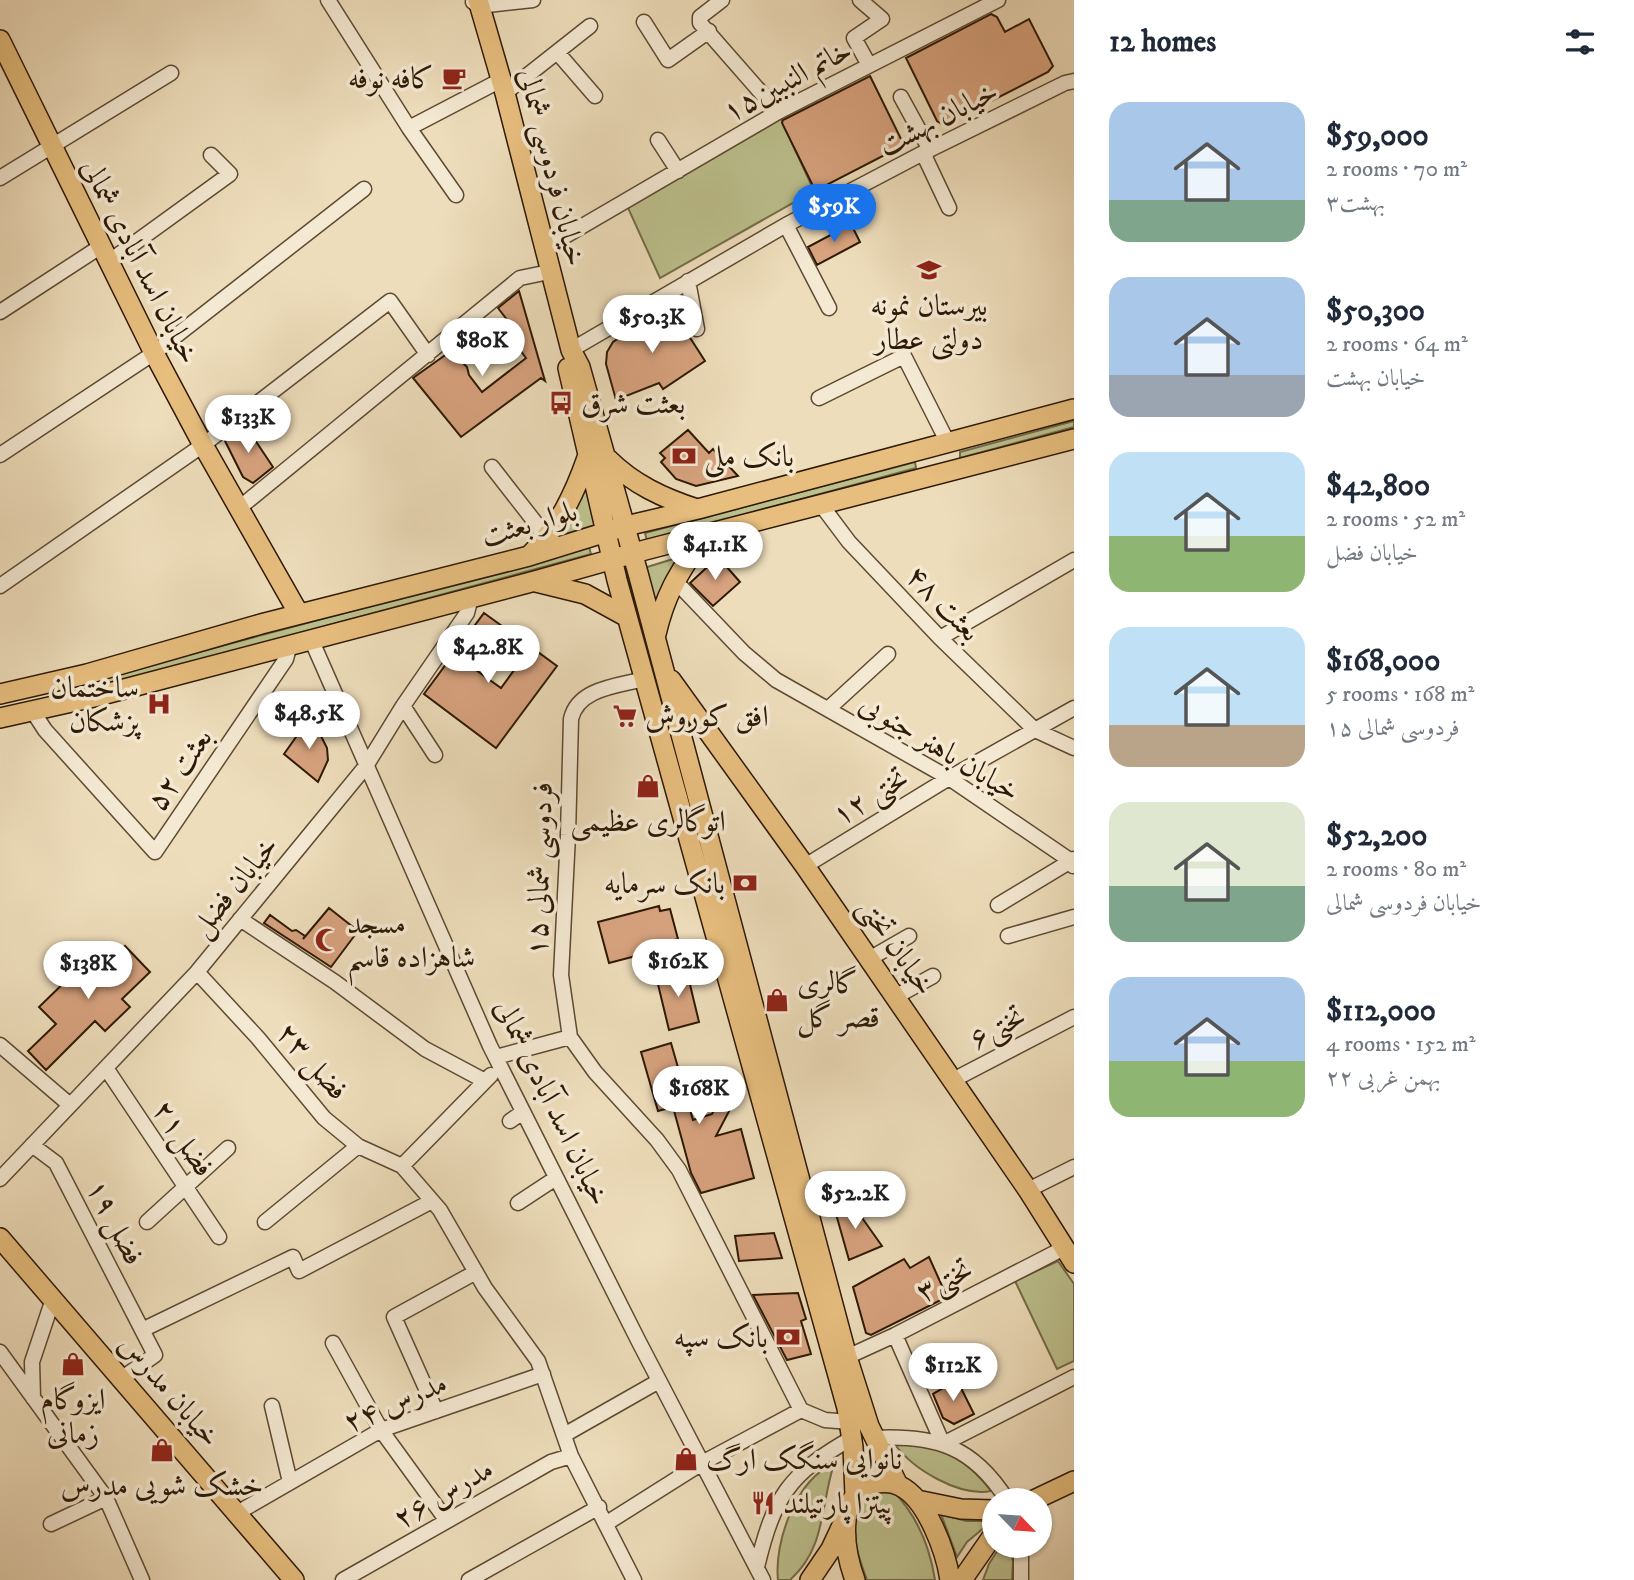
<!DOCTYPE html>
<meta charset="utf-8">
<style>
body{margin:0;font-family:"IM FELL DW Pica",Amiri,serif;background:#f6f6f7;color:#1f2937;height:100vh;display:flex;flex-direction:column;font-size:26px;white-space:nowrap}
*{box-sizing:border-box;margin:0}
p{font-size:23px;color:#747a83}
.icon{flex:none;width:38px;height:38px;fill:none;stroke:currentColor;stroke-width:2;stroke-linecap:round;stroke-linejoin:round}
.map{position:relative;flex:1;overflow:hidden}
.panel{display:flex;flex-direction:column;background:#fff;width:560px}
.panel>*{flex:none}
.needle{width:46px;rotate:115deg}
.controls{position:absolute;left:982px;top:1488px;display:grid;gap:14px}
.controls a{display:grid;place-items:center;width:70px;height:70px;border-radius:50%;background:#fff;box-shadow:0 2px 5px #0004;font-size:35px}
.price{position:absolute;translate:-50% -60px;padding:0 16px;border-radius:24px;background:#fff;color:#222;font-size:23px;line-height:46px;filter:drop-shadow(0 2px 4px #0008)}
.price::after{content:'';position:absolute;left:50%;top:42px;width:21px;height:16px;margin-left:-10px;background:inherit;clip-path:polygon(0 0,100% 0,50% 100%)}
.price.current{background:#1a73e8;color:#fff}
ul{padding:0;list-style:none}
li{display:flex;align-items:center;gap:21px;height:175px;padding:0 35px}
li span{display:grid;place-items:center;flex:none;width:196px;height:140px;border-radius:21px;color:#555}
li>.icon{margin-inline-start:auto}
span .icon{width:84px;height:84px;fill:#fffc;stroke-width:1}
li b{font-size:30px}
h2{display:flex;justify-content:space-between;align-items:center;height:84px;padding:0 35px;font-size:30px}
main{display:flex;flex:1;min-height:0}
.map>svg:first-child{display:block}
.green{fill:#bcc08d;stroke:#746c48;stroke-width:2}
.building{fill:#d7a27e;stroke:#2d1904;stroke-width:2}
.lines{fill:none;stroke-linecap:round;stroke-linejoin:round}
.minor-casing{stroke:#5d4a32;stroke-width:17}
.major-casing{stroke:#2d1904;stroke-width:22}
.minor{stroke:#f4e9d3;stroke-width:14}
.major{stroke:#e7be7e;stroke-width:19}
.labels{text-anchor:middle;stroke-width:7;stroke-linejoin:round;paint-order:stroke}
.poi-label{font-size:30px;fill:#2d1904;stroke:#f4e9d3;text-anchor:start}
.street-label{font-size:30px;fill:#2d1904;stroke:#f4e9d3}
</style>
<main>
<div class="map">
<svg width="1074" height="1580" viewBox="0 0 1074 1580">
<rect width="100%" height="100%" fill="#edb"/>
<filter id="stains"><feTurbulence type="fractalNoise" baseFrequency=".00286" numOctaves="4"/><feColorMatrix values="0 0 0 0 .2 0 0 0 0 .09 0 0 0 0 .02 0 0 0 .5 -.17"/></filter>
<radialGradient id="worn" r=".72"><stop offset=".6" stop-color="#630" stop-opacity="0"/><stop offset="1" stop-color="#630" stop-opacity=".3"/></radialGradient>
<path class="green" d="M781 119 814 191 660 278 628 208Z
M1074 421V427L960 458V452Z
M915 462 916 468 647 541 645 533Z
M585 482 596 525 555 537Z
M589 547 591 554 108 685 106 677Z
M686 555 655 608 644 568Z
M1058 1261 1074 1284V1361L1057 1369 1015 1281Z
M894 1443C938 1445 964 1455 991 1491 959 1497 912 1469 894 1443Z
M834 1464C820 1507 826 1548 790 1580H778C774 1542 796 1479 834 1464Z
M869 1490 894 1492C917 1516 930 1548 935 1580H867C856 1551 843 1514 869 1490Z
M941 1514 966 1521H984L986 1526 967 1542 957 1557Z
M1001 1545 1009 1546 1013 1561 1012 1580H983L989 1564Z"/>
<path class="building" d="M991 14 997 17 1005 32 1029 19 1053 66 1048 72 944 125 937 121 906 58Z
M870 76 904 145 819 189 813 186 782 123 783 120Z
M851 224 860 242 817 265 808 247Z
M519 291 545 381 541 378 461 437 413 378 451 351 467 367 469 375 482 392 526 358 505 330 511 325 498 308Z
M669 305 705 361 663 389 659 383 616 400 606 364 607 352 613 342Z
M245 425 273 467 253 483 243 477 225 441Z
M688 430 709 453 713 449 738 476 696 486 676 479 661 462 665 458 660 453Z
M718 557 740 582 713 606 690 583Z
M484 613 506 629 476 670 501 688 531 647 557 666 496 748 424 694Z
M311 716 327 748 328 760 318 782 284 754Z
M659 906 660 911 670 909 678 939 668 942 670 947 609 963 598 922Z
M329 908 358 931 331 967 264 923 270 915 292 931 296 930 305 936 303 939Z
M105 943 116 955 125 946 150 972 122 999 130 1007 105 1031 95 1021 46 1070 28 1051 56 1024 39 1007Z
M686 968 699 1022 669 1030 656 976Z
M671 1043 693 1120 712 1114 724 1092 736 1098 716 1136 741 1129 754 1178 701 1193 691 1173 673 1107 658 1111 641 1052Z
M848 1198 882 1246 849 1260 834 1207Z
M774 1233 782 1258 739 1261 735 1236Z
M929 1257 947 1297 871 1335 866 1333 853 1287 904 1259 910 1268Z
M798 1293 806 1319 801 1321 811 1354 787 1360 753 1295Z
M957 1380 974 1414 954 1424 943 1418 933 1394Z"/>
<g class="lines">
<g class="minor-casing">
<path id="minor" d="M328 0 409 128 501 80
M722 0 700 17V23L778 112
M860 0 882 19 854 38 869 65
M473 2 479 6 533 0
M644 22 668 60 709 31
M557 52 595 96
M505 93 590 26
M901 97 930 150
M409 128 456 195
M658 140 678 171
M923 153 949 208
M0 178 171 73
M786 225 829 308
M543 249 778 112 998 0
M110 261 230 174 211 155
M688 281 697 329
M0 312 103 245
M571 350 786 225 923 153 1065 83 1074 81
M819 398 904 356 948 443
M0 455 154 353 364 189
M492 467 538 526 545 540
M822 506 849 542 940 638 1035 730 1074 748
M238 509 520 278 549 272
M0 586 203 445 390 301 428 355
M682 588 744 653 776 680 949 778 1071 861 1074 859
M940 638 1074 560
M311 639 490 1046 639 1342 763 1580
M644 679C618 686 578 688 571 719L568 835 561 975 570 1037 595 1072 657 1140 679 1170 801 1410 825 1420 850 1422
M403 706 435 755
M828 709 888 654
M32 710 45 730 155 852 286 659 290 644
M805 866 949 778 1074 708
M998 905 1071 861 1073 866
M240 919 335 982 425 1049 485 1081
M1008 936 1074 917
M869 959 909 936
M197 972 258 1038 324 1118 358 1146 402 1166 440 1210 485 1288 538 1361 571 1456 634 1580
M895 997 933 976
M0 1045 70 1105
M496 1057 570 1037
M106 1068 219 1237
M953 1080 1074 1017
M510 1121 523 1112
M32 1145 56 1163 155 1355 121 1379
M402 1166 491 1075
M0 1179 197 972 366 766 403 706 467 613 471 597
M1028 1190 1074 1167
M518 1203 556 1178
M147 1222 228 1148
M265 1222 358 1146
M142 1330 293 1257 299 1271 432 1201
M895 1335 943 1444 1074 1377
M333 1343 381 1430 447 1521
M0 1352 106 1498 142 1580
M847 1357 895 1335 1064 1248
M33 1398 32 1362 53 1299
M272 1406 290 1482
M436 1411 394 1317 476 1272
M564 1435 659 1381
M874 1438C936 1435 973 1446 1007 1500
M237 1513 381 1430 543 1374
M607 1523 702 1463 801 1410
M51 1524 106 1498
M757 1567C774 1496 789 1474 852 1438
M343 1580 551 1462 571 1456
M469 1580 599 1507
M1021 1580V1545"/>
</g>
<g class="major-casing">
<path id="major" d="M478 0 505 93 571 350 580 367 638 573 847 1357 869 1426 898 1485
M0 40 154 353 203 445 299 614
M568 368 617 580 847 1408 853 1447 855 1495
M608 459C633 484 663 498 697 509
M531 554C559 526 574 495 587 458
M536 582 585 594 627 617
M656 634C666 591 680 572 704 535
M671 680 805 866 1028 1190 1074 1263
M0 694 87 674 261 624 529 556 626 526 698 509 1074 409
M0 718 94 697 535 581 645 550 1074 439
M0 1238 294 1580
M917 1500 961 1509 994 1510
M1034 1500 1074 1481
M810 1580 831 1549 845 1519
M855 1580C845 1553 834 1494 873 1484 882 1482 892 1482 900 1486 927 1499 946 1552 950 1580
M962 1580 994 1534"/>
</g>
<use href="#minor" class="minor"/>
<use href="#major" class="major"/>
</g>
<defs>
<g id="cafe-bare" transform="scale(1.89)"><path d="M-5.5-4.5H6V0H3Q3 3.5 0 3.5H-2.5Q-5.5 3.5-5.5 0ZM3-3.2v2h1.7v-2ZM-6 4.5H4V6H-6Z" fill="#8f2418" stroke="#f4e9d3" stroke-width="2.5" paint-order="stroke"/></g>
<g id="school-bare" transform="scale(1.89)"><path d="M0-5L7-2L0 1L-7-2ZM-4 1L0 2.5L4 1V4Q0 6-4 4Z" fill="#8f2418" stroke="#f4e9d3" stroke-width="2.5" paint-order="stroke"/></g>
<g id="bus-bare" transform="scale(1.89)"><path d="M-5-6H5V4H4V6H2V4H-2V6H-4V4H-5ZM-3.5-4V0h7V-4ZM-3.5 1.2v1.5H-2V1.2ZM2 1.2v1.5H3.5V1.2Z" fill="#8f2418" stroke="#f4e9d3" stroke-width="2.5" paint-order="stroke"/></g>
<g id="bank-bare" transform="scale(1.89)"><path d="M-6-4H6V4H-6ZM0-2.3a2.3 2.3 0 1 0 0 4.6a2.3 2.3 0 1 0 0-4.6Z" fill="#8f2418" stroke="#f4e9d3" stroke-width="2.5" paint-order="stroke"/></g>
<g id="hospital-bare" transform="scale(1.89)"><path d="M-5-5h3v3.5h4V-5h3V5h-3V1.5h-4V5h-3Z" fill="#8f2418" stroke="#f4e9d3" stroke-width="2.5" paint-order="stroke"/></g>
<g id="supermarket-bare" transform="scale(1.89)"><path d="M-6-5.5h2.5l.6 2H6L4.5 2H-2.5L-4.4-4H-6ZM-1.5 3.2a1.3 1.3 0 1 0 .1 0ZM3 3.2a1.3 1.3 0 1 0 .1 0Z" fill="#8f2418" stroke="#f4e9d3" stroke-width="2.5" paint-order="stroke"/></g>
<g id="shop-bare" transform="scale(1.89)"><path d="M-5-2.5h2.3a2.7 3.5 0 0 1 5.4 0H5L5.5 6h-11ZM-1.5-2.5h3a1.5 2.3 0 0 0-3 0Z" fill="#8f2418" stroke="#f4e9d3" stroke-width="2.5" paint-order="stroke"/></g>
<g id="mosque-bare" transform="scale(1.89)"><path d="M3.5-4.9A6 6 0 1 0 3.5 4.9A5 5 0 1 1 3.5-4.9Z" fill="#8f2418" stroke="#f4e9d3" stroke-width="2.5" paint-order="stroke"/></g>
<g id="restaurant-bare" transform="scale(1.89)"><path d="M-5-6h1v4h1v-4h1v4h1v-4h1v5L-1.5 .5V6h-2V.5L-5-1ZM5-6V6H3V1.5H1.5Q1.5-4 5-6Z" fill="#8f2418" stroke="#f4e9d3" stroke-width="2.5" paint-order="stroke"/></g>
</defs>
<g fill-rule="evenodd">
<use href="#cafe-bare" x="454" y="78"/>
<use href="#school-bare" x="929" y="270"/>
<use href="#bus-bare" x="561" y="403"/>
<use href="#bank-bare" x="684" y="456"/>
<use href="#hospital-bare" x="159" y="704"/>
<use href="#supermarket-bare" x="625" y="716"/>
<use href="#shop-bare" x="648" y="786"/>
<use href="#bank-bare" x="745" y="883"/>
<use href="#mosque-bare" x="327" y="940"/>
<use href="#shop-bare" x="777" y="1000"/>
<use href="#bank-bare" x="788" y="1337"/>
<use href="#shop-bare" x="73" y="1364"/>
<use href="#shop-bare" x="162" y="1450"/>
<use href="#shop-bare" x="686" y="1459"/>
<use href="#restaurant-bare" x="763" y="1503"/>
</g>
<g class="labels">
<g class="poi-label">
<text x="434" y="88" text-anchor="end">کافه نوفه</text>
<text x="929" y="315" text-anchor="middle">بیرستان نمونه<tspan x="929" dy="34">دولتی عطار</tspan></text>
<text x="581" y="413">بعثت شرق</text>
<text x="704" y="466">بانک ملی</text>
<text x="139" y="697" text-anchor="end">ساختمان<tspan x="139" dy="34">پزشکان</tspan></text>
<text x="645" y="726">افق کوروش</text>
<text x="648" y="831" text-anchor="middle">اتوگالری عظیمی</text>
<text x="725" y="893" text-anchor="end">بانک سرمایه</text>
<text x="347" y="933">مسجد<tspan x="347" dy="34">شاهزاده قاسم</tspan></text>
<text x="797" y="993">گالری<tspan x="797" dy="34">قصر گل</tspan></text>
<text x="768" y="1347" text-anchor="end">بانک سپه</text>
<text x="73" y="1409" text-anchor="middle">ایزوگام<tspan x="73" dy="34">زمانی</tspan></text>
<text x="706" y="1469">نانوایی سنگک ارگ</text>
<text x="162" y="1495" text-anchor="middle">خشک شویی مدرس</text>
<text x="783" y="1513">پیتزا پارتیلند</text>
</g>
<g class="street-label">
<text transform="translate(787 80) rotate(-28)" y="10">خاتم النببین۱۵</text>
<text transform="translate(938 118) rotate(-27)" y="10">خیابان بهشت</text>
<text transform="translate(553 167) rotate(76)" y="10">خیابان فردوسی شمالی</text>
<text transform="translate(141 261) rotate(63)" y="10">خیابان اسد آبادی شمالی</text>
<text transform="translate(529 523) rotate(-16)" y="10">بلوار بعثت</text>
<text transform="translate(944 603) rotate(46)" y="10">بعثت ۴۸</text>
<text transform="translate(940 747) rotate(31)" y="10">خیابان باهنر جنوبی</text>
<text transform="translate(179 769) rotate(-56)" y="10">بعثت ۵۲</text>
<text transform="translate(870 796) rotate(-31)" y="10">تختی ۱۲</text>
<text transform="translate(539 869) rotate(-88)" y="10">فردوسی شمالی ۱۵</text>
<text transform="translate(234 886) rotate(-51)" y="10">خیابان فضل</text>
<text transform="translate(897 946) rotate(55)" y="10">خیابان تختی</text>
<text transform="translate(997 1027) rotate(-27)" y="10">تختی۶</text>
<text transform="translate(313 1061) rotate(49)" y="10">فضل ۲۳</text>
<text transform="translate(553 1102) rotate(64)" y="10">خیابان اسد آبادی شمالی</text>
<text transform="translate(184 1138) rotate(56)" y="10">فضل۲۱</text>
<text transform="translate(116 1222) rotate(63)" y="10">فضل ۱۹</text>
<text transform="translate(944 1280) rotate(-27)" y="10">تختی۳</text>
<text transform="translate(170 1390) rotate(49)" y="10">خیابان مدرس</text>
<text transform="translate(395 1402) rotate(-23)" y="10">مدرس ۲۴</text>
<text transform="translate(443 1493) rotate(-30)" y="10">مدرس ۲۶</text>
</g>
</g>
<rect width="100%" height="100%" filter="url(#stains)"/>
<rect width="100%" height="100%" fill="url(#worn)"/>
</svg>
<div class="controls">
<a><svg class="needle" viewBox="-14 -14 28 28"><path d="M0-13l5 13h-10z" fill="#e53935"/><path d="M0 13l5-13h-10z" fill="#747a83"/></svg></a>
</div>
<b class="price current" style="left:834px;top:244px">$59K</b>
<b class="price" style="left:652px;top:355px">$50.3K</b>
<b class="price" style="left:482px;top:378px">$80K</b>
<b class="price" style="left:248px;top:455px">$133K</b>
<b class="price" style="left:715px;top:582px">$41.1K</b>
<b class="price" style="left:488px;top:685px">$42.8K</b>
<b class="price" style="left:309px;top:751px">$48.5K</b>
<b class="price" style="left:678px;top:999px">$162K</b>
<b class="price" style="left:88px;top:1001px">$138K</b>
<b class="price" style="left:699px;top:1126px">$168K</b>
<b class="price" style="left:855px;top:1231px">$52.2K</b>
<b class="price" style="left:953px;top:1403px">$112K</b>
</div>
<section class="panel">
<h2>12 homes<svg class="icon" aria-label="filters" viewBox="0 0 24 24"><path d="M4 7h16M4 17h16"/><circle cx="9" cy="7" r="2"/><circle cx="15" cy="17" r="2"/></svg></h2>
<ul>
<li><span style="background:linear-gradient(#a9c7e8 70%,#7fa58c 0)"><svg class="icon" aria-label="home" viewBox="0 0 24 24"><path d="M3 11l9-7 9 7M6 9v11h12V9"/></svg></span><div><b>$59,000</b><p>2 rooms · 70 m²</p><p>بهشت۳</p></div></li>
<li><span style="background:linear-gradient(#a9c7e8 70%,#9aa5b1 0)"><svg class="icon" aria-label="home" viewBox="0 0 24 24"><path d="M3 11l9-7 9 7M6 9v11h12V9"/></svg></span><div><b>$50,300</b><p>2 rooms · 64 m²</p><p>خیابان بهشت</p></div></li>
<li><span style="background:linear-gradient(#bfe0f5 60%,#8fb573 0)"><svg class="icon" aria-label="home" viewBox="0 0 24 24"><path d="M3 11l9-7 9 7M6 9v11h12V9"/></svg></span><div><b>$42,800</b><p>2 rooms · 52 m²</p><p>خیابان فضل</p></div></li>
<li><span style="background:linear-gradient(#bfe0f5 70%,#b9a48a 0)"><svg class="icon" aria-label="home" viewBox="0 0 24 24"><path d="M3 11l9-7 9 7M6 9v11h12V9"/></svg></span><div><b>$168,000</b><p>5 rooms · 168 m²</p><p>فردوسی شمالی ۱۵</p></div></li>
<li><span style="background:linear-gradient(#dfe7d0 60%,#7fa58c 0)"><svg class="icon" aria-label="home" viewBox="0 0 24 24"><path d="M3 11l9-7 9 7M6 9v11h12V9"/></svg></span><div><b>$52,200</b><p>2 rooms · 80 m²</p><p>خیابان فردوسی شمالی</p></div></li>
<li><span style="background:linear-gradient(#a9c7e8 60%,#8fb573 0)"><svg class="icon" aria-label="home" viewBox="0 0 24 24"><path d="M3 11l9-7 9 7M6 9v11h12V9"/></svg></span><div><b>$112,000</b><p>4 rooms · 152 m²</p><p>۲۲ بهمن غربی</p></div></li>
</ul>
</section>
</main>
